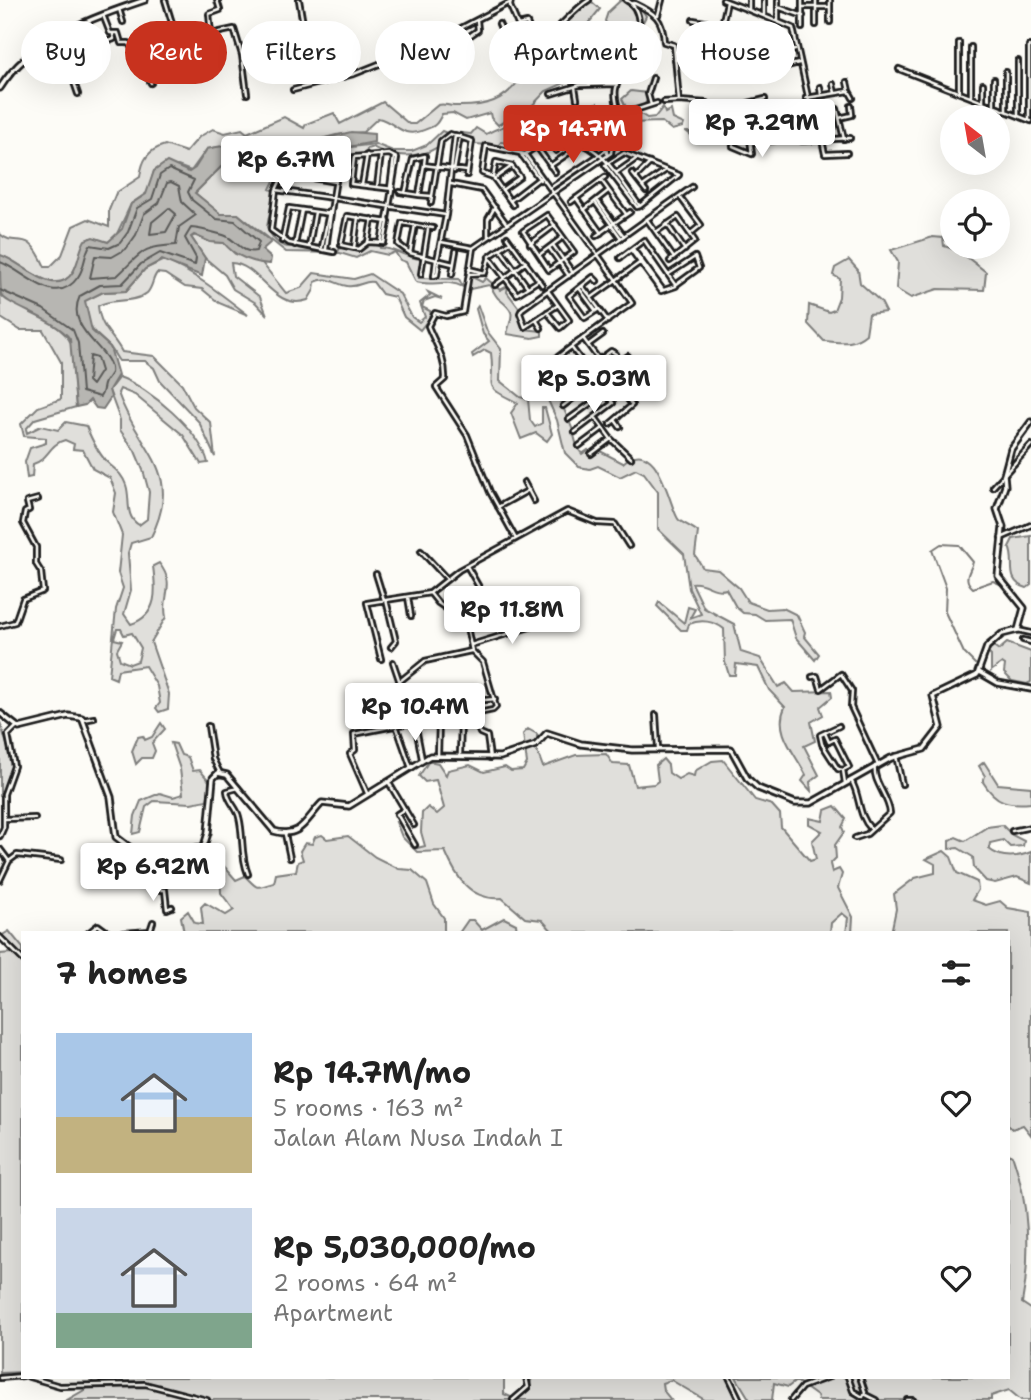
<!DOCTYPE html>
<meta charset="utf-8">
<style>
body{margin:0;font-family:"Shantell Sans",sans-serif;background:#f6f6f6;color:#222;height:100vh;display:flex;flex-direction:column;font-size:26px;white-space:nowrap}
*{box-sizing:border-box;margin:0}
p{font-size:23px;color:#767676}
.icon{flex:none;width:38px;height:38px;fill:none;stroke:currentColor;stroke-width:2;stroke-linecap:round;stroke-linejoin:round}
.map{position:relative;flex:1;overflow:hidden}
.sheet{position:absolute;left:21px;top:931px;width:989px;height:448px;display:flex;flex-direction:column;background:#fff;border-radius:0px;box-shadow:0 7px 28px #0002}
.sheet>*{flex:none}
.top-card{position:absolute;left:21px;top:21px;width:990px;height:63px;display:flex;gap:14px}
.needle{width:46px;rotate:329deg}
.controls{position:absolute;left:940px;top:105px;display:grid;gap:14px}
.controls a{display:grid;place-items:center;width:70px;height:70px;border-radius:50%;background:#fff;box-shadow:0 7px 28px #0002;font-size:35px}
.price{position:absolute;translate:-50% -60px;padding:0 16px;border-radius:7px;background:#fff;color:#222;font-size:23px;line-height:46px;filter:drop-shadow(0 2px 4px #0008)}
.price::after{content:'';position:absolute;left:50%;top:42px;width:21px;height:16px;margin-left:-10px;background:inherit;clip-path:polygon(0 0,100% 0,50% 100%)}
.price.current{background:#c8321e;color:#fff}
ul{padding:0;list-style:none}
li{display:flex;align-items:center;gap:21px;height:175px;padding:0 35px}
li span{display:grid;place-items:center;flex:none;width:196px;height:140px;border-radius:0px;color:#555}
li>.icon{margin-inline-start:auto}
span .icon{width:84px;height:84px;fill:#fffc;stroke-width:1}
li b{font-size:30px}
h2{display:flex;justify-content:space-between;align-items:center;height:84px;padding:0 35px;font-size:30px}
.chip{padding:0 24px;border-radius:32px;background:#fff;box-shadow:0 7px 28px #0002;font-size:24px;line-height:63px}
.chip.current{background:#c8321e;color:#fff}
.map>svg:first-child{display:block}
.green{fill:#e0dfdb;stroke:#7e7e7c;stroke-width:2;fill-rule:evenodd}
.water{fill:#b7b6b2;stroke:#797876;stroke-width:2}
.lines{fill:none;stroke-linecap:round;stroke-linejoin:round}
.shore{stroke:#5a5a58;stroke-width:2}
.stream{stroke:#797876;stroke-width:2}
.minor-casing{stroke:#1c1c1c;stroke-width:8}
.tertiary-casing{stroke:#1c1c1c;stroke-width:9}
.minor{stroke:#fdfcf7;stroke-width:2.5}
.tertiary{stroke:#fdfcf7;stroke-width:3.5}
</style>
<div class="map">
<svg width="1031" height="1400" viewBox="0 0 1031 1400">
<rect width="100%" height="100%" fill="#fdfcf7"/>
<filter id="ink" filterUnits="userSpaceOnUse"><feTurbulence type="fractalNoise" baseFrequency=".0143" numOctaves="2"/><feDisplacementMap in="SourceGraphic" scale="14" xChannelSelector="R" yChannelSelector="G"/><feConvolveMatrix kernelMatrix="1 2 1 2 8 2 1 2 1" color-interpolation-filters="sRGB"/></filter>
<g filter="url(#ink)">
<path class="green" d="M621 0 642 10 646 16 643 22H636L634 38 622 57 621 51 628 40V29L609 28 605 21 608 12Z
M591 1 600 9 570 46 572 58H587L591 64 585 74 546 91 525 113V119L530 121 536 109 550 124 559 115 563 120 570 119 574 109 597 103 598 109 592 115 594 119 604 120 605 111 608 110 609 122 620 127 621 133 613 142 604 135 591 139 586 137 581 141 562 139 554 144 549 138 541 142 538 138 533 141 532 146 501 142 498 146 476 144 472 139 452 132 471 134 476 128 486 134C497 128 506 125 518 123L519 115 516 114 498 125 491 118 490 113 466 120 453 113 442 114C436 127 433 127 421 131 401 138 396 122 378 118L363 132 336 135 310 142 292 138 259 154 245 153 225 146 207 149 191 171 178 166 154 171 148 192 131 204 115 238 108 242 90 238C80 249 80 260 73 272 55 300 21 261 0 255V234C17 250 26 224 45 267H50L62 255 73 226 88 219 109 227V210L116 193 140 177C142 160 148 150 165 145L186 152 199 137 213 129 225 133 242 129 247 133 284 117 304 128 306 124 334 113 340 124 383 102 409 124H415L438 105C445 103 447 106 454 106 486 107 505 102 523 75L537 70 541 60 537 44 559 39C564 20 571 11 591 1Z
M631 91 647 93 648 99 639 113 647 118 655 117 663 107 665 113 671 110 673 119 684 124 683 127 672 130 662 122 629 123 631 117 622 99Z
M717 114 732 123 743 121 744 125 724 141 714 139 699 141 687 132H694L695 127 701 129 705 124 712 130Z
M442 131 447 133C440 160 392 160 373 147L367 149 366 156 338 155 333 161H322L320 165H296L279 171 270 189 274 191 267 227C282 260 298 241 322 247 328 249 331 252 338 252L341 246 360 250 368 242 379 245 380 248C397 248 403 257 421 259L419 278 459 279 463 287C447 278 433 287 416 282L406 262 400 260 395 252 388 255 370 251 356 258 340 253 286 252 238 214H220L195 193 224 164 258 178 277 161 344 148 375 144 393 151H412L427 145Z
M196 235 210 242 224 243 235 254 262 263 286 293 301 288 314 273 354 279 370 274 400 294 412 317 419 322 425 317 420 303 430 295 428 292 442 299 435 297 424 301 422 307 430 311 431 316 420 330 404 317 395 297 382 294 373 282C365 280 358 288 347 286 334 284 328 275 315 282L314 290 308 300C272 312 261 264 231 263L233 276 260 297 267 315 256 303 233 289 225 275 205 258 191 237Z
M933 237 943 238 944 246 959 251 986 272 984 290 938 289 911 298 896 289 898 262 891 250Z
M164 260C195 273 221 294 248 315L219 303 202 289 185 287 165 274 157 273C152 279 153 287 147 293 132 305 111 297 98 306 100 328 113 335 122 352L154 356 182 384 194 407 211 423 215 457 199 422 160 381 154 368 145 361H119C115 356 113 350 109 346 88 326 89 332 84 301L103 292 126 291 145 269Z
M849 260 858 270 860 283 881 302 886 312 869 314 866 334C852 346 840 342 824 341L808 324 809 305 829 312 834 310 839 297 840 279 833 275 835 268Z
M470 276 482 282 486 278 500 290 508 286 507 292 519 308 524 329 542 331V336L532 338 507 334C511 315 518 314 499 299 495 296 493 289 489 285L470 289Z
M0 293C18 305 65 324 71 344L76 407 35 419 26 429 27 433 41 426 58 430 66 422 86 426C91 438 99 455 109 464 117 471 122 474 126 485 131 499 124 516 139 525L147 519 149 492 143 470 135 451 120 430V420L109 390 119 377C149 387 201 432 208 463L201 464 183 435 135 395 120 389 118 393C138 451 185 469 151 537L131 543 128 553 131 590 124 614 131 624C159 615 156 589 153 566L159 563C177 586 161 596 166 617L151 642 169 694 168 709 159 712 156 708 160 703 157 686 145 666 118 670 116 679 109 676 116 609 123 588 118 573 122 535 113 512 116 493 110 478 93 469 83 450 73 449 74 444 65 440C49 444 48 460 33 464L32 477 27 478 25 462 30 448 46 443V438L24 436 21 424 38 407 61 399V362L43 330H20L1 318ZM117 629H121L124 635 132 633 141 648 138 661 130 664 120 660 117 650 122 641 114 639Z
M478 306 487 331 501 349 500 381 520 397 528 399 530 420 535 427 542 423V408H545L552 434 547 441 536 433 521 439 511 413 518 403C479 384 496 390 491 353L485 350 473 357 472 354 489 341 483 334 476 309Z
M535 365C551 380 564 408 572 428 576 439 574 444 582 454L588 450 592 456 600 451 623 463C659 431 670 512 679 520 684 524 692 527 698 532L695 555 703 568 718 570 739 588 748 602 767 609 783 608 797 615 805 632 804 636 819 654 815 660 796 638 790 619 765 620 755 614 743 613 736 607 726 589C713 593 705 581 692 583L704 608 734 624 741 652 760 658 778 687 786 683 794 692 831 691 832 697 820 707 823 715 811 722 815 741 804 746 819 775 810 782 811 791 802 781 806 775C796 754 773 732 785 707L769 690 758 667 736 664 735 675H729L725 662 724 629C714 621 701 619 689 624L687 630H681L657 606 659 602 684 623 688 607 695 609 690 618 701 614 689 589 684 554 658 529V492L644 473 636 469 620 477 598 466 590 469 579 467 565 453 557 420 543 389V380L531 367Z
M1031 536V585L1027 588C1003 581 1017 562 1009 547L1013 539Z
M1007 643 1031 652V682L1027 684 1012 681 1004 673 1005 665 1002 663 991 671V656L987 652 992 645 999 650Z
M0 722 13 764 0 797Z
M161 723 165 729 152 743 155 751 152 758H142L136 764 132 751 138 737 143 736 145 740 152 737Z
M528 729 537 734V751L543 767 576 755 606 754 613 764 629 765 635 786 654 784 658 781 656 765 663 759 668 765 669 773 678 779 687 774 694 776 695 771 712 761 723 760 755 800 772 805 780 814 781 827 810 861 816 859 812 841 822 831 809 824V818L823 821 825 810 835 806 846 819 842 827 844 832 835 845 836 858 830 864 832 872 839 869 842 874 838 888 853 917 852 933H846L848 918 842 913 831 923 830 933H554L542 920 525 918 502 898C470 901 456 877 445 851L417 852 402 837 396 822H400L417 848 425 846 421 832 422 813 428 807 437 814 444 808 436 780 425 782 419 776 429 761 438 763 446 775 448 770 470 765 484 772 505 767 511 771 523 770 527 763 523 734Z
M171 743 176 744 181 755 188 757 193 771 200 770 211 783 207 800 191 803 154 801 146 807 140 832 133 834 135 816 141 801 160 793 173 797 183 794 180 769Z
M984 762 998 784 1031 787V803C1008 805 996 803 983 782L985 776 979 766Z
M1002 825 1012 835 1024 841 1023 846 1010 847 1003 840 990 843 989 849C1001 859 1016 858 1031 852V883L1017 877 995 883 986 881 974 868 973 857 958 848 949 849V841L956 837 965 841 987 827Z
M322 835 327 839 348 836 375 857 399 869 412 870 427 883 434 904 444 918V933H184L181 917 188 911 195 923 203 924 201 907 205 903 226 915 234 910 221 893 220 869 224 866 236 880 245 876C260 892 256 887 274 883L276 874 296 871 298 862 303 860 300 851 305 843 312 844 315 837Z
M944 851 951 857 957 873 977 882 978 890 972 900 986 905 1000 901 1008 908 1031 912V1135L1023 1125 1012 1129 1008 1125V933H891L896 909 894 894 915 878 935 873V864L926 859Z
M504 918 516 924 517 933H459L468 920H473L482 930Z
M9 931 23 948V1372L0 1373V954L11 953 12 945 1 936Z
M1008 1153 1013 1157C1029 1202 1031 1257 1022 1303L1031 1309V1400H1021L1009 1390 991 1396V1400H818L817 1396 796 1381 788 1387 774 1383 772 1400H750L736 1377H1008Z
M95 1377H504V1394L515 1399 529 1389 532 1377H726L738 1400H705L671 1380 662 1383 663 1390 671 1400H67L86 1389Z"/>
<path class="water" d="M351 132 374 134V142L277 161 267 173 253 179 224 164 195 193 221 214H238L271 242 262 250 271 258 270 264C253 263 234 256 224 243L210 242 194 235 191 237 205 258 202 276 162 260 145 269 126 291 103 292 85 301 92 331 110 347 118 375 109 390 111 397 103 409 96 408 90 400 85 405 76 407 70 339C56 319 6 306 1 294 0 284 0 267 0 255 21 260 54 301 73 272 79 262 79 250 85 240L93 237 108 242 122 229 131 204 146 194 154 171 167 162 189 172 195 168 207 149C213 148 219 146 225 146 243 146 251 161 271 149V145L288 142 292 138 310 142Z"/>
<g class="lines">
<path class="shore" d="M171 182 179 186 182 202 196 215 179 227 176 245C139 247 143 252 117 276L90 278 95 256 112 257 126 249 136 235 144 214 159 203 167 183Z
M169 208 176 214 166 232 150 234 152 222Z
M0 262C24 270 55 310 78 277 85 267 84 255 90 245L109 248 120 243 128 232 137 208 152 199 160 175 169 169 194 180 188 192 192 200 216 219 235 221 259 242 256 251C242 254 237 241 226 236 221 234 197 228 191 228L185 238 196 258 195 265 160 253 141 264 122 284 100 285 80 296C63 331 115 350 111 373 110 375 106 380 105 382 102 388 104 392 100 397L82 392 78 343 73 330 43 309 0 290
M90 356 97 358 101 371 92 385 88 381Z"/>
<path class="stream" d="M975 664 964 653 945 612 946 588 932 550 941 544 959 545 973 562C970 573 962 578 973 588L993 581 1000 584"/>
<g class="minor-casing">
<path id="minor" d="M165 0 176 36
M217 0 220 10 209 14 211 34 234 29 242 55 247 94
M299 0 313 84
M511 0 510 6 518 25 527 23 534 41C557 36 569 12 589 0
M723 0 749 10V0
M778 0V22
M802 0V28
M816 0V25
M634 3C655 13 663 18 664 42L674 45 679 101 706 103
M778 7 803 16
M802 7H830V0
M830 7V22
M119 9 123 22
M749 10 793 28 817 138
M103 15 110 33H118L121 43H129L151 83
M658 15 662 0
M764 16V0
M693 20 722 25 727 2
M499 24 509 46 534 41
M85 25 99 54
M52 40 57 52 54 55
M691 42 698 43 699 72
M959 43V92
M95 46 114 39 113 35
M1029 46V120
M40 49 45 62
M740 54 748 68H755L758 73 799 63
M778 54 795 50
M74 57 97 51
M438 58 478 30 477 20
M675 60 718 56 720 59H740
M1018 61V115
M67 62 78 94
M44 69 73 60 66 34
M899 69 1031 121
M1006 72V110
M608 77H619
M847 82 849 91
M833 84 835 93
M575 87 577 99
M820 87 821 95
M293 90 354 74 432 43 509 3
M551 94 580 85 617 84
M971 97V47
M806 98 849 91 853 98
M765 99 749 103 751 114 809 107
M983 101V84
M664 102 679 101
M651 105 648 94 653 78
M994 106V79
M837 109 844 139
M795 110 801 137
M620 115 657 103
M839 118 852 115 851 106
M827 121 831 139
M761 133 762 128 797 123
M822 140 825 154 847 153
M751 143 801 137 802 141 850 138
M553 146C592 126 619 179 640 206
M733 146 752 154 750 139 746 136
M537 147 555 172
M612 147C636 132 611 109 616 88 620 71 641 34 639 22 638 13 635 4 626 0
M521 154 540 180
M522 156 547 140 556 151
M605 165 624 153 679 175 640 206
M605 165 637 207 640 206
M512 166 496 162 493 177 482 173 486 146 525 154 616 280 591 298 608 321
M550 166 582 144
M454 171 460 136
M616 173 636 159
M632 173 646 191
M293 174 295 166
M306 176 308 165
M636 177 650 163
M320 179 321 169
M494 179 512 166 520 177 502 190
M495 180 513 205
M601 180 626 214
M451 184 482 190 506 223
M362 185 367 155
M643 186 666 170
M377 187 381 154
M390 188 394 157
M550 188 605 151
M276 190 284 173 336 182
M400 192 419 195 424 165
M405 193 413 159 425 156 424 165 467 171
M419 195 432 196 441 141 450 134 472 141 467 175
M680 197 701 225 690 234
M576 198 601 233
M510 201 541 177
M571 202 605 177
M595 202 621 238
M431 203 432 196
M584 210 608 191
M446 215 455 135
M644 221 692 187
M648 221 674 258
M388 222 347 216 341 245 359 249 368 242 384 243 388 222 387 219 397 158 389 154 354 157 351 184 393 189
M667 224 685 250
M656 232 678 217 695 241 670 261
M596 236 614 223 597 200
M624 236 614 223 630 212
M488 237V219L495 207
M507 237 542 285
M563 237 574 252 549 270 539 255Z
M282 241 289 208 331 214
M368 242 372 219
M381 242 385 221
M441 242 473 248
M510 242 489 257 517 294 539 280
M530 244 555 225
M295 245 302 210
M553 245 573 273
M309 246 315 212
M322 247 329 212
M354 248 358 217
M549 248 569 276
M326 249 333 198 446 215 437 260 410 253 398 244 402 223 433 228
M633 249 663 290
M501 250 527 286
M334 252 289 243 271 230 276 190 333 198 339 160
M410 253 415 225
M539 255 523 231 547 215 563 237
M620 258 644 240 676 286 661 291 631 250
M441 261 453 264
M469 269 485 273
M485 273 489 259
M421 274 428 229
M452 274 456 251
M469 274 485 273
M669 274 695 257 699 268 677 284
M434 276 437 275 439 261
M434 276 436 260
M597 281 593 277 569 296 585 318 599 309
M495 285 526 262
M582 286 591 297
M579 288 596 311
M548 291 558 305 525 327 520 313 522 309 692 187
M547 312 560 328 569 320 558 305
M536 320 541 328
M583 338 632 405 610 424
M588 345 603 334
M599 360 611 351 616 354
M542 369 571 347
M608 371 628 356
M550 380 580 359
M616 383 635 368
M559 391 588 370
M624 393 645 378
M563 406 596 381
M569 419 605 393
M615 420 620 427
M575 432 613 403 571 347 632 303 616 280 642 261
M611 439 631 458
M579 446 603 428
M591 454 611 439 595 417
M524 482 534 501
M993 487 1031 445
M498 507 529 490
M1001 538 1031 525
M516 539 490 492 467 435 436 387 445 379C446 358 435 344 428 326L435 313 446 316 463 312 473 248 611 153 612 147H606L607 153
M421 551 446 578
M467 566 484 596
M376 574 384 600
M408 597 411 616
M386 600 396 641 391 647
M463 618 476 603
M0 626 15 622 23 599 43 591 41 572 36 564V547L23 523 25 512 29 510 27 502 38 499
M1018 630 1031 633
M1023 640 1031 642
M471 645 543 623
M381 659 367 603 430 593 459 570 567 511 597 523 615 524 629 546
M393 662 417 733 422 759
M812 677 817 676 821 689 841 674 852 691 851 707 878 765
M399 682 425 661 471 651
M409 713 422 704 438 700 443 704 495 699
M473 715 480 733 487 736 490 758
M656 715 658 748
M83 720 94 718
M208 726 213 759 220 773
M839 726 820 735 822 744 838 769 843 770
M397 728 411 768
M825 733 829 742 835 739 849 767 843 770 845 783
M460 755 461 720
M438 756 439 721
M896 756 902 784
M851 780C861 797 857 814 871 829
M389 783 414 825
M238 788 227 791C228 802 237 807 239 817 244 836 240 855 248 874
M367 793 350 754 355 750 354 734 429 719 467 720 469 715 493 710 496 707 483 662 472 651 466 622 438 603 430 593
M405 809 397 814 415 845
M4 819 35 818
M1012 831 1031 827
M285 834 290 858
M0 836 4 827V794L14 766 8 735 16 727
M855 838 867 834 890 813C889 797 872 781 875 766
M0 849 9 861 0 880
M157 852 161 890H165L167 909 172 907
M9 861 17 855 61 860
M159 880 192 870
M201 880 204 846
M88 933 98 925 109 933
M123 933 150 931 153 922
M0 937 23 960
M29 1377 60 1386 145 1384 207 1400
M729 1377 740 1400
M848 1377 853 1391 863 1397 865 1392 860 1377
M0 1378 23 1376
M866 1395 876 1400
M513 1400 528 1387 526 1377
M791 1400 802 1387 829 1377
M907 1400H913"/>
</g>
<g class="tertiary-casing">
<path id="tertiary" d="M0 88C30 39 92 18 145 0
M979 672 998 683 1031 689
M0 713 19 728 68 716 82 718 111 797 116 837 137 853H175L204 846 208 833 213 778 218 773 227 775 274 831C301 839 306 819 322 803L349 806 430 756 500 757 536 745 547 733 581 744 632 750 731 749 747 778 758 788 795 803H811L891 758 924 749 941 727 933 696 977 675 987 647 1002 634 1018 630 1024 608 998 576 1003 527 997 509 1005 486 1004 475 1011 449 1031 422"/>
</g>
<use href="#minor" class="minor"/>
<use href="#tertiary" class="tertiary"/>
</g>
</g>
</svg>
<div class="controls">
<a><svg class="needle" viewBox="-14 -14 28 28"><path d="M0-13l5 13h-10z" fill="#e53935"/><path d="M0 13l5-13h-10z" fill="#767676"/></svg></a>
<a><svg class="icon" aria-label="locate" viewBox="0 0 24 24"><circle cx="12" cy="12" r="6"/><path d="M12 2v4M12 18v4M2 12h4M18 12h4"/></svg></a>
</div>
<b class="price" style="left:762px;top:159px">Rp 7.29M</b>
<b class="price current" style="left:573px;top:165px">Rp 14.7M</b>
<b class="price" style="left:286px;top:196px">Rp 6.7M</b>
<b class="price" style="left:594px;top:415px">Rp 5.03M</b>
<b class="price" style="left:512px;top:646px">Rp 11.8M</b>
<b class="price" style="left:415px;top:743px">Rp 10.4M</b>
<b class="price" style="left:153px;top:903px">Rp 6.92M</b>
<div class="top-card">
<a class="chip">Buy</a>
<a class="chip current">Rent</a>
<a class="chip">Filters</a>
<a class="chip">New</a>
<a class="chip">Apartment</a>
<a class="chip">House</a>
</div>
<section class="sheet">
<h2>7 homes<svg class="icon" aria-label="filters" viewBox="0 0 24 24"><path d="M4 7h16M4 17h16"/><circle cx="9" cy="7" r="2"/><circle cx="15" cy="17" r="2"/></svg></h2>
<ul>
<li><span style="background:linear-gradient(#a9c7e8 60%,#c2b280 0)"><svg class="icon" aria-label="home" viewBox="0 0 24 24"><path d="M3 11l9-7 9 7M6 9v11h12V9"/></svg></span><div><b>Rp 14.7M/mo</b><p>5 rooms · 163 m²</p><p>Jalan Alam Nusa Indah I</p></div><svg class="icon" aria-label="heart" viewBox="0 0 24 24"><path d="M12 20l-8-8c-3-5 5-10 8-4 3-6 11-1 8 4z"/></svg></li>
<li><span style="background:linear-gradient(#c9d6e8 75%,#7fa58c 0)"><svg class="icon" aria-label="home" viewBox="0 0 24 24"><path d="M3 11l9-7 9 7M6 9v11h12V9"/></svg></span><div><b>Rp 5,030,000/mo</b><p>2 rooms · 64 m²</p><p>Apartment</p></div><svg class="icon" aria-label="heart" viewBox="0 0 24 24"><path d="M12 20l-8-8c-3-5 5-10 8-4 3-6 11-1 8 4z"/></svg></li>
</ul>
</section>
</div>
